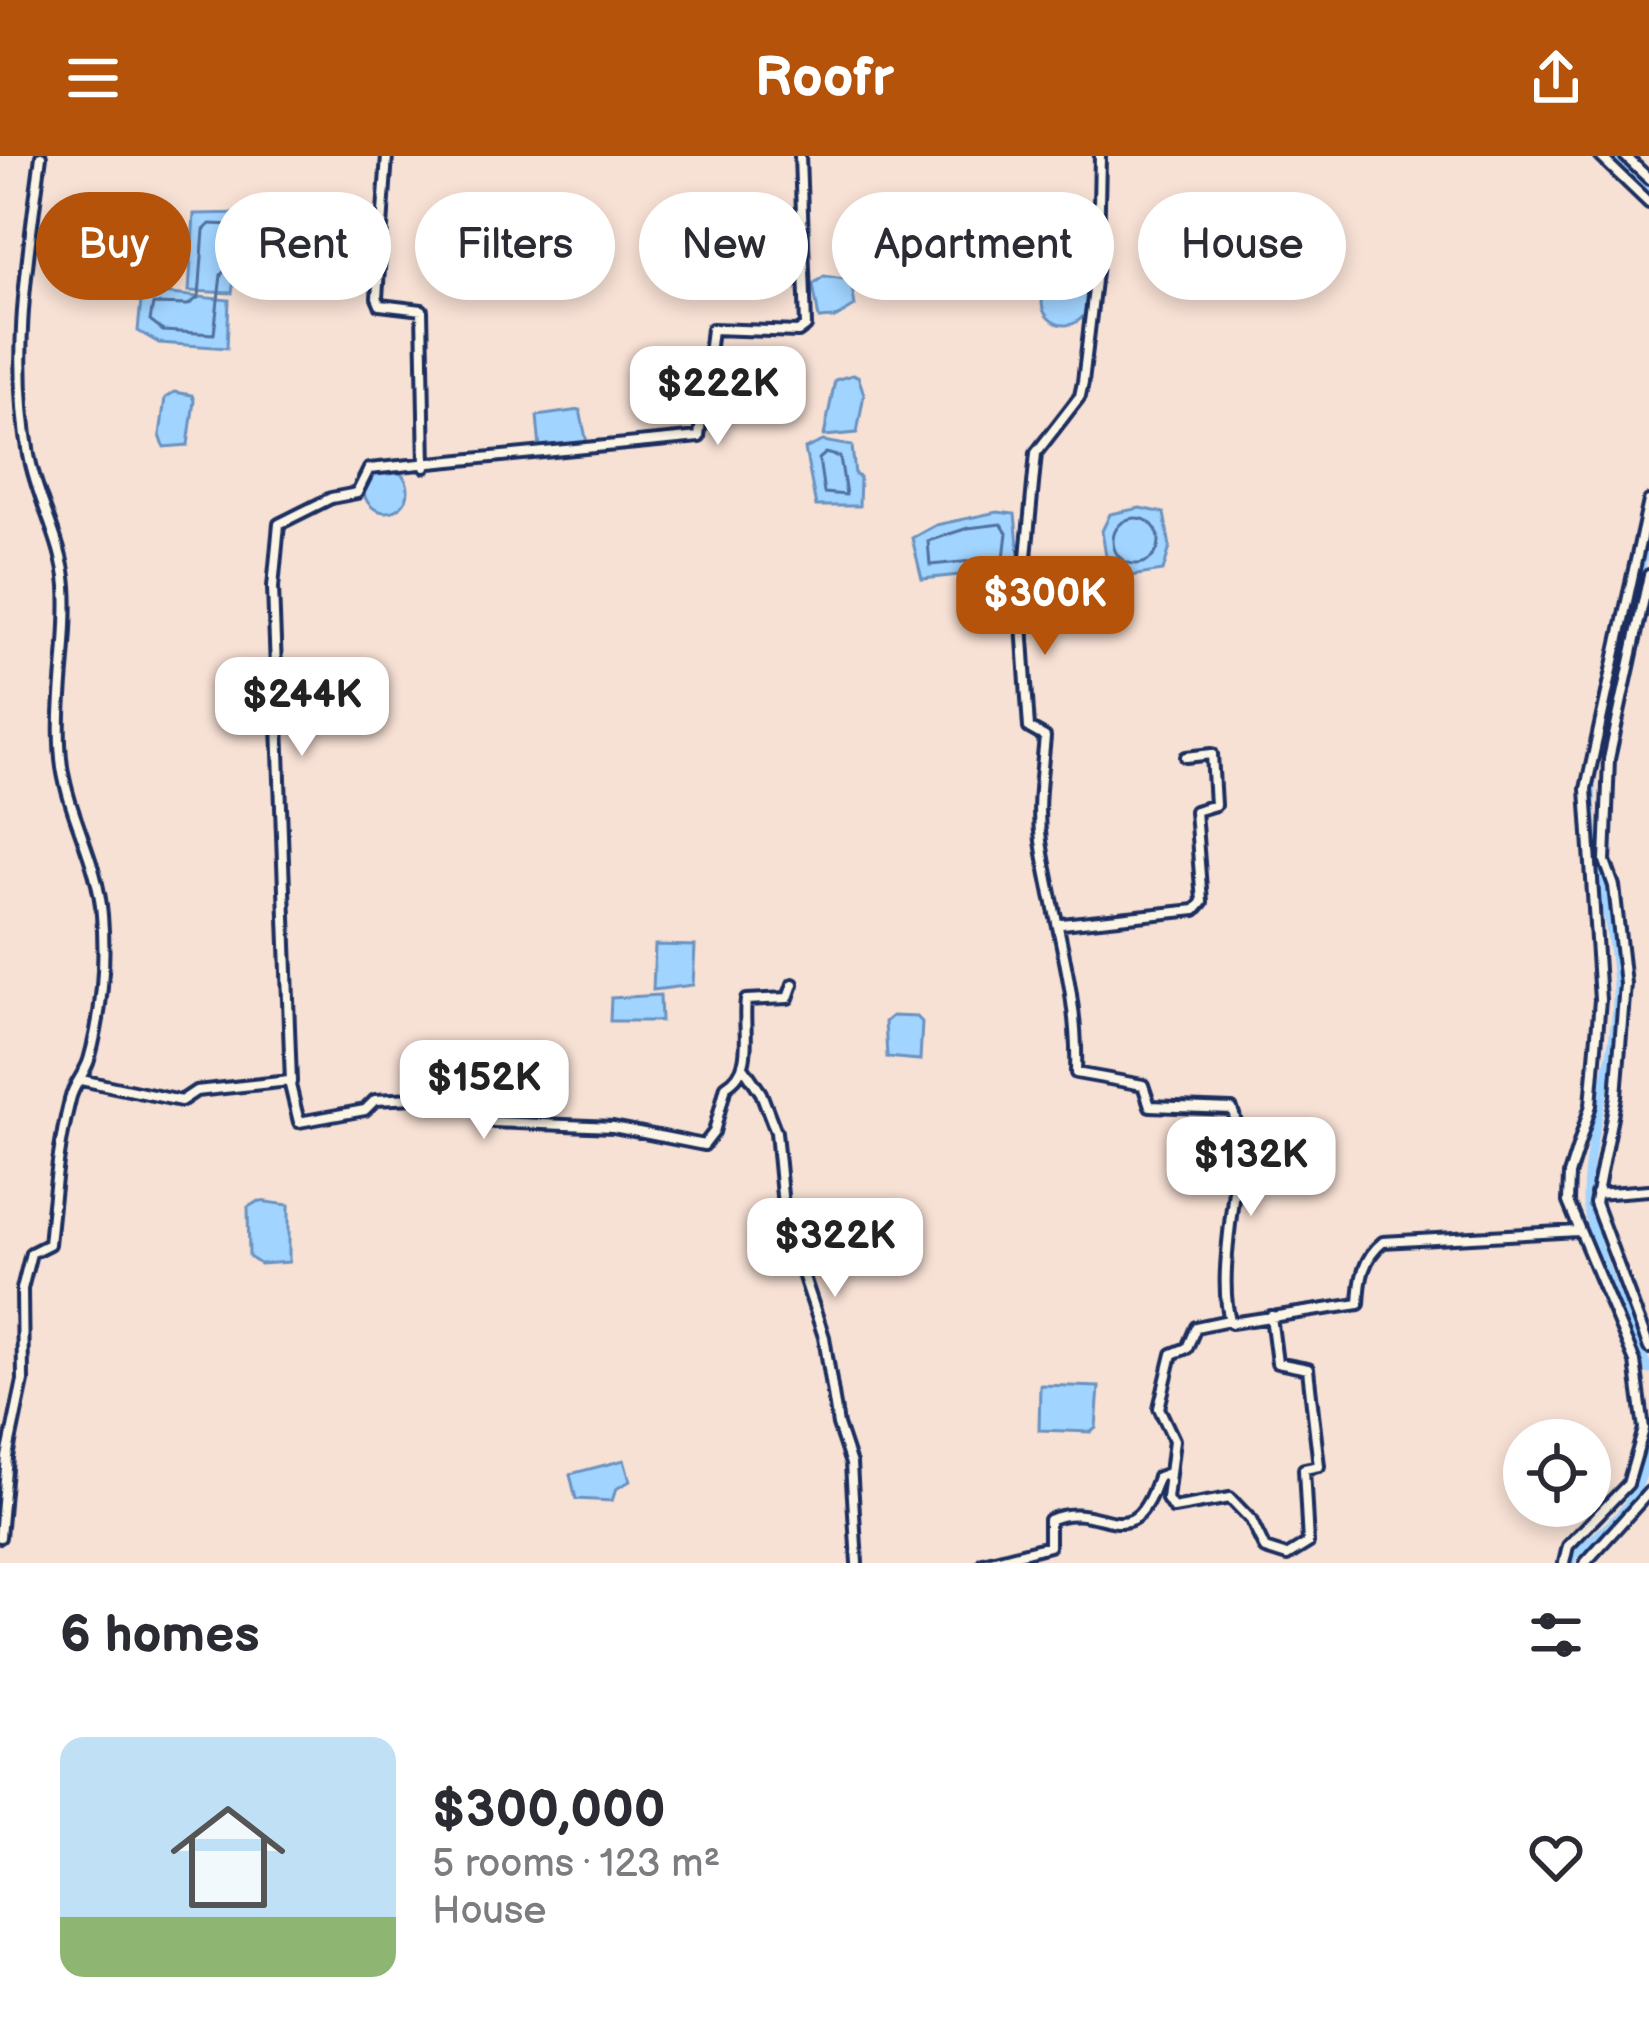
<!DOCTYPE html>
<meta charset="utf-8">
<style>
body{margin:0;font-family:"Balsamiq Sans",sans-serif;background:#f7f7f7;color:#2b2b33;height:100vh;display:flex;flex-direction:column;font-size:45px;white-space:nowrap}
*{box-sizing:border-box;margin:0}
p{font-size:39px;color:#7c7c81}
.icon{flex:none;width:66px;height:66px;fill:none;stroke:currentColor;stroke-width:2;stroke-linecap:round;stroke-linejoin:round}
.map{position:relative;height:1407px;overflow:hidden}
.panel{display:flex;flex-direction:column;background:#fff;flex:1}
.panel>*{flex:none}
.hud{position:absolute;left:36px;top:36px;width:1578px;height:108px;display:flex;gap:24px}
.buttons{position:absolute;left:1503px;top:1263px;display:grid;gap:24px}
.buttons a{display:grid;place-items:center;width:108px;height:108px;border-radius:50%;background:#fff;box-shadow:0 6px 18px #0003;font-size:60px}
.price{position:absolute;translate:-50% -102px;padding:0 27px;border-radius:24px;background:#fff;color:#222;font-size:39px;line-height:78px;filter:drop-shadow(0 3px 6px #0008)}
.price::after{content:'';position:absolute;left:50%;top:72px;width:36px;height:27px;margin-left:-18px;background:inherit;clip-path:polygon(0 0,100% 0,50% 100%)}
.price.current{background:#b45309;color:#fff}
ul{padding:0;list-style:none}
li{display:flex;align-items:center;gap:36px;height:300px;padding:0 60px}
li span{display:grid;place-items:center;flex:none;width:336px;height:240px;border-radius:24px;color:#555}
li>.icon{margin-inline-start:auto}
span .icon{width:144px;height:144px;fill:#fffc;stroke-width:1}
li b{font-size:51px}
h2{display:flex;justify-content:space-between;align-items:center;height:144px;padding:0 60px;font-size:51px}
.tag{padding:0 42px;border-radius:54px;background:#fff;box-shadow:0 6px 18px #0003;font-size:42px;line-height:108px}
.tag.current{background:#b45309;color:#fff}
header{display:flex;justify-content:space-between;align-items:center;height:156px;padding:0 60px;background:#b45309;color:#fff;font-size:54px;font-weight:600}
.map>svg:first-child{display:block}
.water{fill:#a1d4ff;stroke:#6b92bf;stroke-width:3}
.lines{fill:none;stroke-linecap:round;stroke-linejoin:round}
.shore{stroke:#51719e;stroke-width:3}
.canal{stroke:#a1d4ff;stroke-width:9}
.minor-casing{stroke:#1b2f5e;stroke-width:16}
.minor{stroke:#fcf5e5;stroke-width:8}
</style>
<header><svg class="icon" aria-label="menu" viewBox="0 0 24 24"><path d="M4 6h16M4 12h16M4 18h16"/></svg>Roofr<svg class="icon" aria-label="share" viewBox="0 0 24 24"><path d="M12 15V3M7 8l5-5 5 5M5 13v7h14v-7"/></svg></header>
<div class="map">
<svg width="1649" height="1407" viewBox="0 0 1649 1407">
<rect width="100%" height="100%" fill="#f7e0d4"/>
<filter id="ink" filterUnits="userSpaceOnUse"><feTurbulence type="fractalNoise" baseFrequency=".00833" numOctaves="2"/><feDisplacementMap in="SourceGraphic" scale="24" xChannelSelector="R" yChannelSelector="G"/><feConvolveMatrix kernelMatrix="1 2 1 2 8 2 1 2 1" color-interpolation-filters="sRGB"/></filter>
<g filter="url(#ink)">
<path class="water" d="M249 57 248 112 235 117 232 137 189 135 194 58Z
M974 73 999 74 1016 82 1023 101 1016 118 970 117 964 81Z
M824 120 851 124 855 150 835 162 819 163 813 128Z
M1042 146a23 23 0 1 1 46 0a23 23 0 1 1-46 0Z
M142 135 229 144 227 192 159 187 138 175Z
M852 219 858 220 864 238 857 277 824 280 835 224Z
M174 236 192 239 194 245 188 289 164 291 160 279 165 242Z
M580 254 587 287 540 293 537 260Z
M823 285 852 290 855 319 860 321 859 350H816L805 293Z
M364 334a22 22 0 1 1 44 0a22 22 0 1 1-44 0Z
M1140 352 1164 357 1170 391 1163 415 1131 420 1107 407 1102 375 1110 358Z
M997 356 1015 358 1019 399 1014 413 922 423 912 382 936 369Z
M655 789 695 790 693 829 653 834Z
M660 839 661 865H610L611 842Z
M892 860 917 861 922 866 920 904 887 901 885 866Z
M259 1045 289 1049V1106L260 1108 249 1101 248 1051Z
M1040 1229 1099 1231 1096 1272 1091 1276 1039 1274Z
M624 1304 630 1325 616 1333 612 1345 576 1343 570 1318Z"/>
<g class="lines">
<path class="shore" d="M210 68 234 69 239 74 236 101 221 119 214 178 163 175 150 165 153 148 188 149 199 141 204 74Z
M826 297 840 301 846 339 824 337 819 303Z
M1113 385a23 23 0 1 1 46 0a23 23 0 1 1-46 0Z
M1001 368 1007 377 1004 402 930 409 928 385 968 372Z"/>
<path class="canal" d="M1613 0 1623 16 1649 35
M1604 568 1649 375
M1593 613C1584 692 1614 755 1617 832 1619 902 1587 973 1587 1041 1586 1080 1632 1176 1649 1214
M1571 1407 1572 1400C1617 1365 1635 1352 1649 1296"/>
<g class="minor-casing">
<path id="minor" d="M387 0 377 142 380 149 422 154 425 311
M1100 0 1098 99 1083 226 1080 240 1036 297 1021 453 1029 572 1045 581C1042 616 1036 650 1041 685 1053 764 1079 835 1076 917L1143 929 1150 950 1232 953C1251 994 1212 1113 1231 1167L1359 1148C1360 1123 1363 1102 1383 1086L1578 1075
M1600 0 1649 47
M1625 0 1649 23
M1649 419 1609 603 1605 705 1614 730 1625 828 1616 940 1595 1047 1649 1192
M1062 768 1195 754 1202 746 1195 655 1215 649 1212 598 1186 601
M744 912 761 937 776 976 784 1061 824 1181 838 1269 851 1308 857 1407
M81 924 181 945 196 935 289 925 299 966 365 954 375 944 471 939 493 966 613 971 704 989 714 976 726 930C756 913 742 874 746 844L788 842 793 828
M291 926 273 431 279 368 331 342 357 337 369 313 699 281 712 173 798 176 806 170 800 0
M1596 1038 1649 1034
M1229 1164 1196 1171 1187 1192 1172 1198 1159 1252 1174 1284 1167 1343 1173 1352 1230 1342 1251 1364 1265 1393 1287 1400 1308 1387 1304 1313 1319 1310 1308 1213 1277 1207 1271 1160
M0 1381 7 1301 23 1225 22 1133 31 1097 49 1088C54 1039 58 991 70 944 73 929 84 919 89 904 102 859 106 806 102 759 98 706 70 663 62 611 54 551 70 490 66 430 62 383 37 344 29 299 11 197 28 100 41 0
M983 1407 1049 1390V1364C1101 1340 1131 1406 1158 1321L1169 1317
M1564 1407 1568 1390 1628 1328 1644 1273 1635 1206 1568 1046 1569 1019 1591 949 1600 844 1586 633 1649 345
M1585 1407 1649 1336"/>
</g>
<use href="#minor" class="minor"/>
</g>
</g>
</svg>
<div class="buttons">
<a><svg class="icon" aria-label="locate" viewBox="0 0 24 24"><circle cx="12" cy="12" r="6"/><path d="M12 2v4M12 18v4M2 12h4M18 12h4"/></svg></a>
</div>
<b class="price" style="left:718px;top:292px">$222K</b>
<b class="price current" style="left:1045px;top:502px">$300K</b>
<b class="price" style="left:302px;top:603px">$244K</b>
<b class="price" style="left:484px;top:986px">$152K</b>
<b class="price" style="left:1251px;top:1063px">$132K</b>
<b class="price" style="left:835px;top:1144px">$322K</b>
<div class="hud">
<a class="tag current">Buy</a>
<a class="tag">Rent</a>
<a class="tag">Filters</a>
<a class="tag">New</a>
<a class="tag">Apartment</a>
<a class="tag">House</a>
</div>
</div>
<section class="panel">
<h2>6 homes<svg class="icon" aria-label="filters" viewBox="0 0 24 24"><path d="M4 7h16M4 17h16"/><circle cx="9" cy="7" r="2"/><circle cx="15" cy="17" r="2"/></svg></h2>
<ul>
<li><span style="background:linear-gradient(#bfe0f5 75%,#8fb573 0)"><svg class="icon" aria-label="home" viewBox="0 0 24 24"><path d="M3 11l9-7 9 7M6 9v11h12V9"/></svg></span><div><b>$300,000</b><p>5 rooms · 123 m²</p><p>House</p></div><svg class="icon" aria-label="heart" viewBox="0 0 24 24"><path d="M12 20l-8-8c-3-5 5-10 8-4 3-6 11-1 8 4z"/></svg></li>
</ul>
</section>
